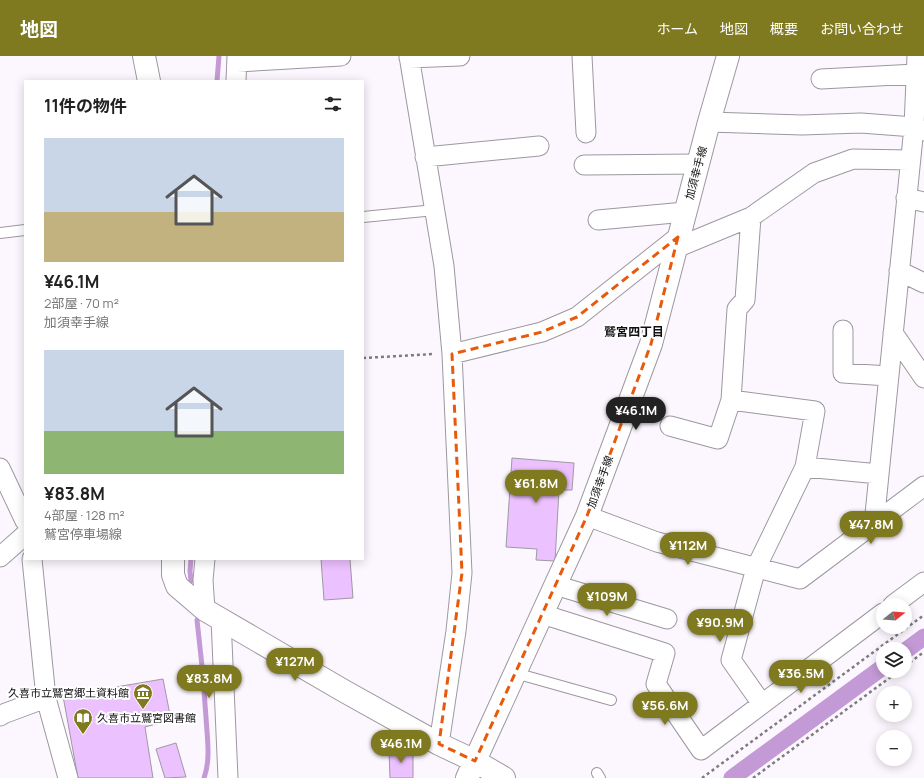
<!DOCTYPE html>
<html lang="ja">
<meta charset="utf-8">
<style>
body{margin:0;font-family:Manrope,"Noto Sans JP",sans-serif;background:#f2f2f2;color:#222;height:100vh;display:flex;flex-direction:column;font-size:15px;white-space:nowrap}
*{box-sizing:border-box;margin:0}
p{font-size:13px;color:#767676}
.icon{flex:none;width:22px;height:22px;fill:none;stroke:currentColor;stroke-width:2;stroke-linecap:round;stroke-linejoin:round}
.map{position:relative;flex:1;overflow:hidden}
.sheet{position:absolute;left:24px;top:24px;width:340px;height:480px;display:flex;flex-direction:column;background:#fff;border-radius:0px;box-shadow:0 2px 10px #0003}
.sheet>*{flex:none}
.needle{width:26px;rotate:73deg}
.tools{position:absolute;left:876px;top:542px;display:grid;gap:8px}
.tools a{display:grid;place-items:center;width:36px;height:36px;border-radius:50%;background:#fff;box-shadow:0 2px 10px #0003;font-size:20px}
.price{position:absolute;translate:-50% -34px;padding:0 9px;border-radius:14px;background:#7f791f;color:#fff;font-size:13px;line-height:26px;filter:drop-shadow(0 1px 2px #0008)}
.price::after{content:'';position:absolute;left:50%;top:24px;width:12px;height:9px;margin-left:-6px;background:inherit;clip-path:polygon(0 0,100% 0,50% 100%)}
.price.on{background:#222;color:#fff}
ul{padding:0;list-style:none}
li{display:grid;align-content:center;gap:8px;height:212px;padding:0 20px}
li span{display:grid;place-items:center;height:124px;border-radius:0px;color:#555}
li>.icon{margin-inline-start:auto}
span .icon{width:72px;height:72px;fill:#fffc;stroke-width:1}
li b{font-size:17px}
h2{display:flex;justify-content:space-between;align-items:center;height:48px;padding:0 20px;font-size:17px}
header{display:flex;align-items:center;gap:24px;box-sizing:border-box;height:56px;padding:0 20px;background:#7f791f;color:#fff}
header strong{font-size:19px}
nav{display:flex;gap:22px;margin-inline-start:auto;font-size:14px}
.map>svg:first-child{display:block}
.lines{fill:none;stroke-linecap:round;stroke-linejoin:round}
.stream{stroke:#c39ad5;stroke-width:5}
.canal{stroke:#c39ad5;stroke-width:17}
.building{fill:#ecc1ff;stroke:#9e99a0}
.lane-casing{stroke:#9d979f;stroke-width:12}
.street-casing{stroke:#9d979f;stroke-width:21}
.secondary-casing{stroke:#9d979f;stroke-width:24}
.path{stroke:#7e7b7f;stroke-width:2.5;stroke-dasharray:3 3;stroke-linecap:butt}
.lane{stroke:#fff;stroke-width:10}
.street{stroke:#fff;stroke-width:19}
.secondary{stroke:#fff;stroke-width:22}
.marked{fill:none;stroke:#e8590c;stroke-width:3;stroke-dasharray:8 5;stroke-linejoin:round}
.labels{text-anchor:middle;stroke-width:4;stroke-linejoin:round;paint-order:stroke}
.street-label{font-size:11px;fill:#110f11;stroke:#fff}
.poi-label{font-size:11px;fill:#110f11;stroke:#fff;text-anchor:end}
.neighbourhood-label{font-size:12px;font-weight:bold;fill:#110f11;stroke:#fff}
</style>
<header>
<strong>地図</strong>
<nav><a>ホーム</a><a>地図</a><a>概要</a><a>お問い合わせ</a></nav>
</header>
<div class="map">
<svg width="924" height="722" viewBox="0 0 924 722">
<rect width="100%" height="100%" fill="#fcf7fe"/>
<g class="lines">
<path class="stream" d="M217 25 219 0
M191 503 190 515 191 525
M197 564C201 596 204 628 206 661 207 681 211 703 204 722"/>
<path class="canal" d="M905 595 924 581
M732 722 883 611"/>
</g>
<path class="building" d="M512 402 574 407 572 434H559L555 505 536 504 537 493 506 491Z
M321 503H350L353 542 324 544Z
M163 623 171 664 145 671 153 722H78L63 640Z
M176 687 186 721 165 722 156 693Z
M389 695H413V722H390Z"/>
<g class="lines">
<g class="lane-casing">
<path id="lane" d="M363 161 435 154
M0 177 25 174
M515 617 611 644
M597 717 600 722"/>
</g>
<g class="street-casing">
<path id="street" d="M409 0 444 210 452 298 462 517 456 575 439 688
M582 0 586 77
M409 2 460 0
M237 6 341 0
M821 23 916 18
M236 25 237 0
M709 66 802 69 861 67 914 71 924 75
M425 101 539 90
M584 109 698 108
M906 142 924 146
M598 164 685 156
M676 192 751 161 814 117 853 103 910 104
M899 215 924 227
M843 274V317L888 320
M893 277 924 322
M452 298 542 276 577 261 678 181
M731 344 737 253 745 244 751 161
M670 370 718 383 731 344 815 355 805 411
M0 412 25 465
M587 460 657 486 800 523 924 430
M874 468 914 71 917 0
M0 501 25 479
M32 503 46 642 68 722
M205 503 203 524 205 554
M555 529 667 563
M893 549 924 526
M542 558 665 597 656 628 701 694 883 557
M221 563 228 722
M762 648 731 604 756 512 805 411 879 418
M0 660 3 658 46 642"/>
</g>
<g class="secondary-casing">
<path id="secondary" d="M144 0 149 25
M173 503V519L177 530 205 554 344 635 439 688 475 705 504 722
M467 722 587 460 651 288 709 66 728 0"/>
</g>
<path class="path" d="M363 302 434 298
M905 610 924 596
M702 722 924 559
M753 722 899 615"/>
<use href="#lane" class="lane"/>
<use href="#street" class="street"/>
<use href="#secondary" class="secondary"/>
</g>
<path class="marked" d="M678 181 651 288 587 460 475 705 439 688 462 517 452 298 542 276 577 261Z"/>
<defs>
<g id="museum-pin" transform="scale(1)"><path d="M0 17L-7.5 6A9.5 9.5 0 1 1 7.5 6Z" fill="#7f791f" stroke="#fff"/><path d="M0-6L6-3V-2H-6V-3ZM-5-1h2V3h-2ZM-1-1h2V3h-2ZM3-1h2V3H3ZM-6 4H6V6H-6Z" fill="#fff"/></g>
<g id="library-pin" transform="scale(1)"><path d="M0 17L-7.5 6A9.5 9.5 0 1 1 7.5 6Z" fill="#7f791f" stroke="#fff"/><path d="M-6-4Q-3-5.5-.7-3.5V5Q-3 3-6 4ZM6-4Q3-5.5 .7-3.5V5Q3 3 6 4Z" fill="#fff"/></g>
</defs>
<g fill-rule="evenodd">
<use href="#museum-pin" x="143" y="637"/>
<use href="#library-pin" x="83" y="662"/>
</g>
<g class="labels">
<g class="street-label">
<text transform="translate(696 117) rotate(-75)" y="4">加須幸手線</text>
<text transform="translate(600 426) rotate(-70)" y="4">加須幸手線</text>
</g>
<g class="poi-label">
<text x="129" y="641">久喜市立鷲宮郷土資料館</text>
<text x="97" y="666" text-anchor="start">久喜市立鷲宮図書館</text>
</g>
<g class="neighbourhood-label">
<text x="634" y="280">鷲宮四丁目</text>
</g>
</g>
</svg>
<div class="tools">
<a><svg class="needle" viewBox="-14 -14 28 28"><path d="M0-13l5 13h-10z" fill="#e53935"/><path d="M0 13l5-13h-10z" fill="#767676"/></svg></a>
<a><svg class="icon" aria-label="layers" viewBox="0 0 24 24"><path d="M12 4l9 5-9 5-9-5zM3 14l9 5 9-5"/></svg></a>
<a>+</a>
<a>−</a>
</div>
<b class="price on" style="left:636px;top:375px">¥46.1M</b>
<b class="price" style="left:536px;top:448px">¥61.8M</b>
<b class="price" style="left:871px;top:489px">¥47.8M</b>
<b class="price" style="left:688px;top:510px">¥112M</b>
<b class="price" style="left:607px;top:561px">¥109M</b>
<b class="price" style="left:720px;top:587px">¥90.9M</b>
<b class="price" style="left:295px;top:626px">¥127M</b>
<b class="price" style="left:801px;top:638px">¥36.5M</b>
<b class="price" style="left:209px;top:643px">¥83.8M</b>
<b class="price" style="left:665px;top:670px">¥56.6M</b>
<b class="price" style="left:401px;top:708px">¥46.1M</b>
<section class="sheet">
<h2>11件の物件<svg class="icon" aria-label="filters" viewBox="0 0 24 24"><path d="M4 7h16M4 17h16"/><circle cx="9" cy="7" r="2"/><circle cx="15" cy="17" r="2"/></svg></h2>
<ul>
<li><span style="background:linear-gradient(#c9d6e8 60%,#c2b280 0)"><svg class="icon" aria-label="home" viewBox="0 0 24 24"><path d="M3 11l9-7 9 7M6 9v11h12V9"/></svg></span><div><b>¥46.1M</b><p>2部屋 · 70 m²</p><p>加須幸手線</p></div></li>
<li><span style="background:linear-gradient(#c9d6e8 65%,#8fb573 0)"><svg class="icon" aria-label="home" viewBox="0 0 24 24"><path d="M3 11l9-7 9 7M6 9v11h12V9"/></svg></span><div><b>¥83.8M</b><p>4部屋 · 128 m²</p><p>鷲宮停車場線</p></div></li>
</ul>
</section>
</div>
